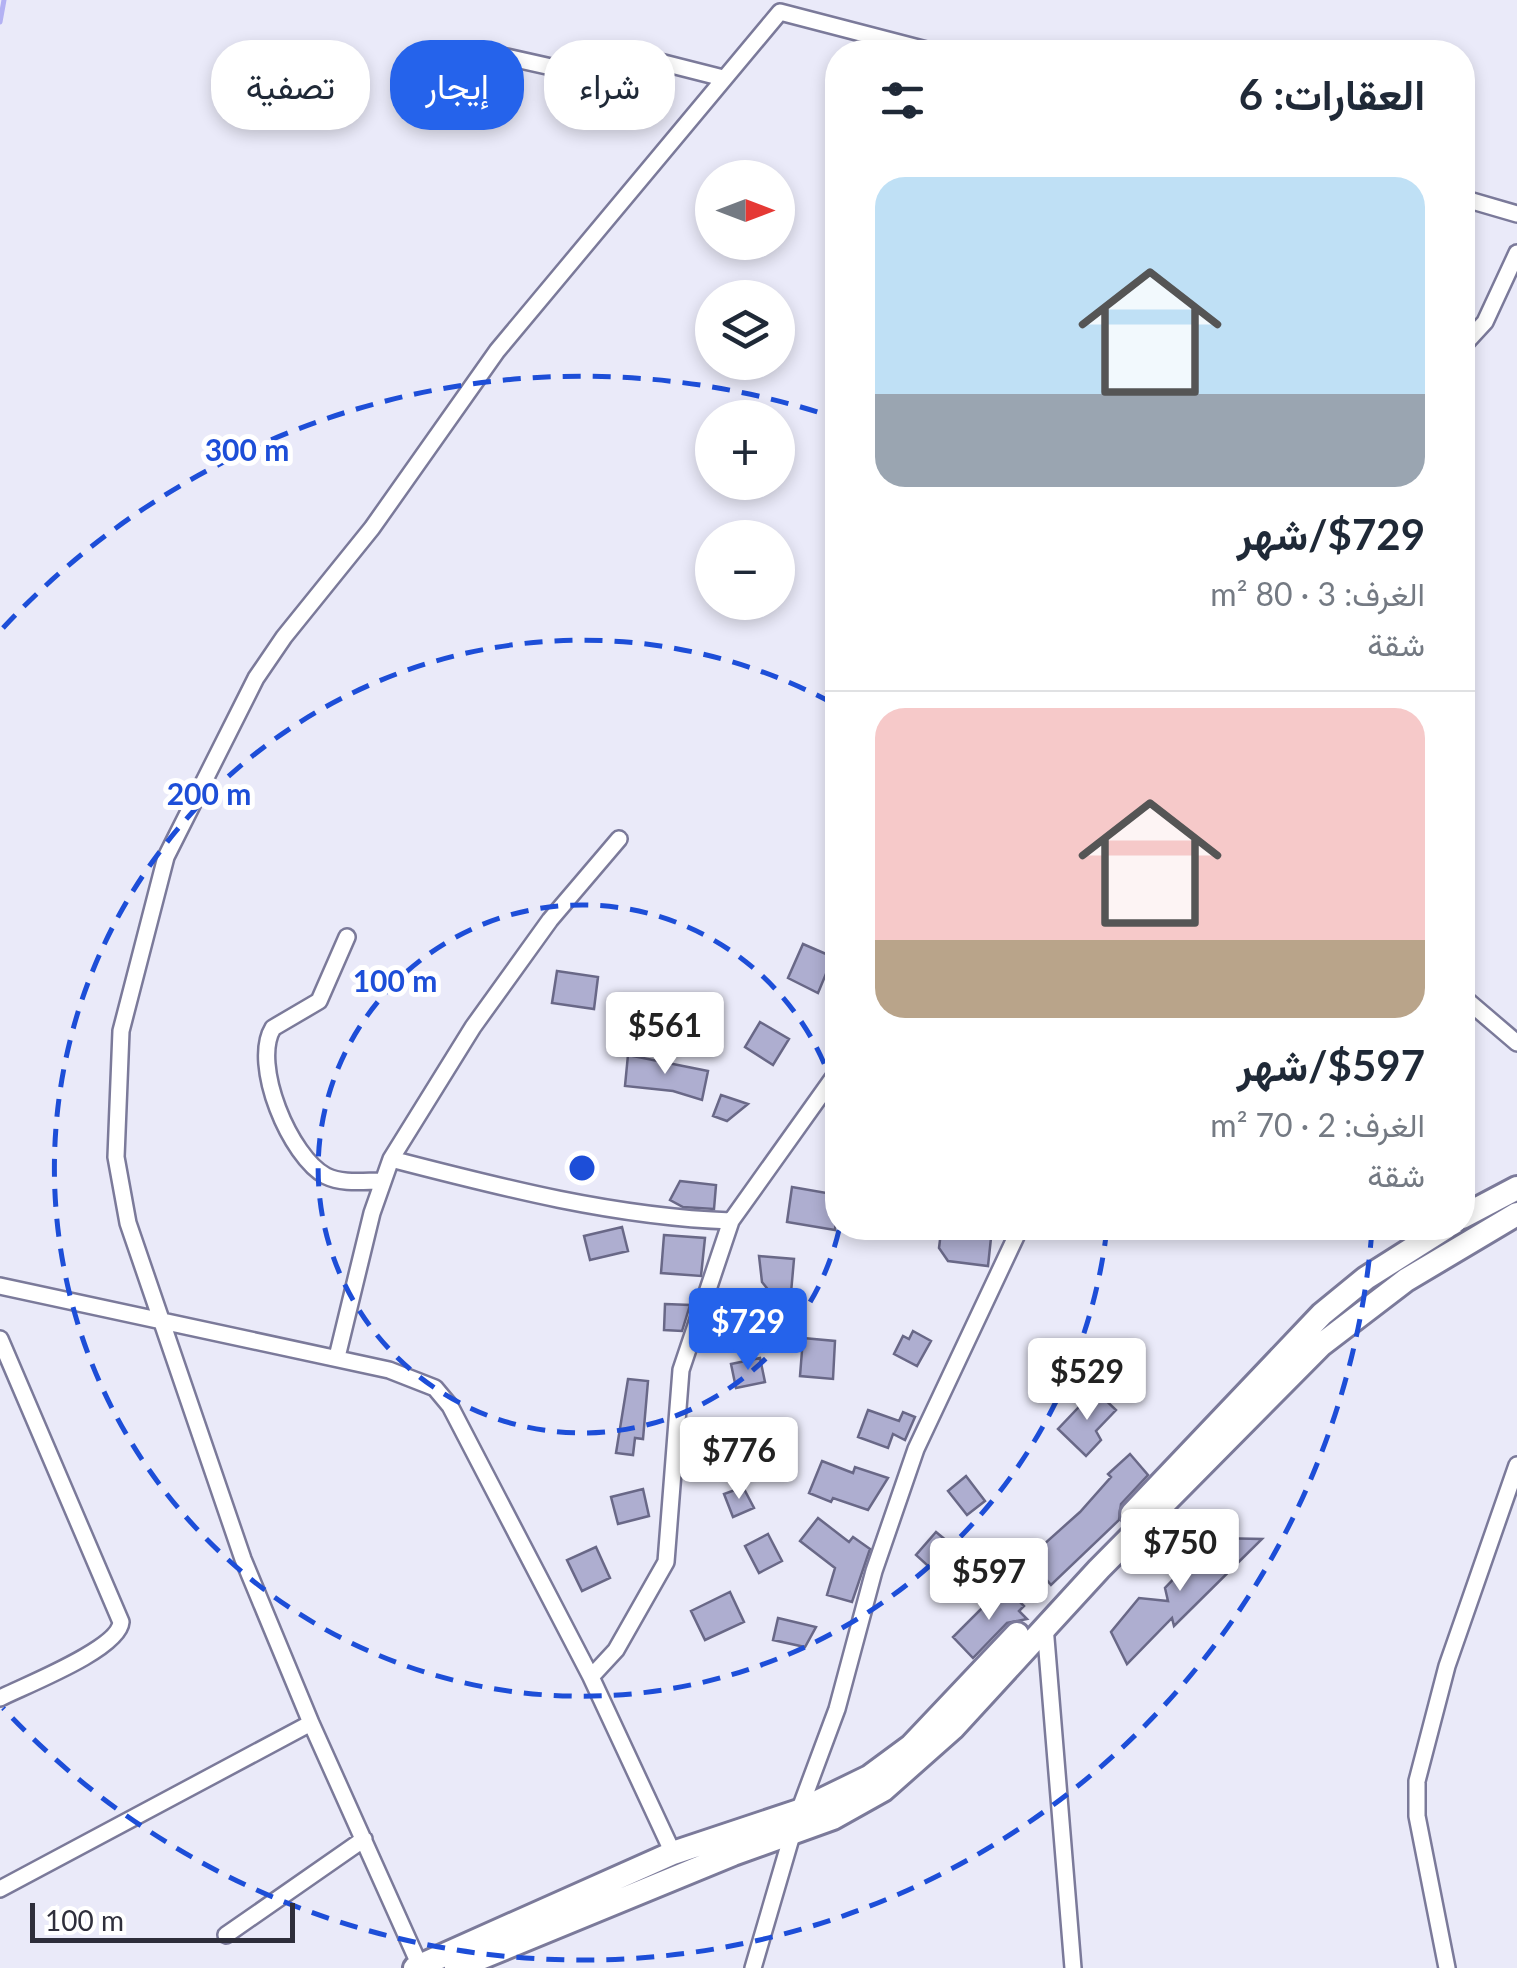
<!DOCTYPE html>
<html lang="ar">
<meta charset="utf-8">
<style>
body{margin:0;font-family:Lato,Vazirmatn,sans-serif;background:#f6f6f7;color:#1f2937;direction:rtl;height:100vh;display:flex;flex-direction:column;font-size:38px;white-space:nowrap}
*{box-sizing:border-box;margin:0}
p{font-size:32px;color:#747a83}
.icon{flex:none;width:55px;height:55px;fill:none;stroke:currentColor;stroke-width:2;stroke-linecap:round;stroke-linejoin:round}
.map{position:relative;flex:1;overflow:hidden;direction:ltr}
.drawer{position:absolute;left:825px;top:40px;width:650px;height:1200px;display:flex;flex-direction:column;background:#fff;border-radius:40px;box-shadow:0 5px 15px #0003;direction:rtl}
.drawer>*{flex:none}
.hud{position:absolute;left:30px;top:40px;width:645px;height:90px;direction:rtl;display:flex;gap:20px}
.needle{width:65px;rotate:90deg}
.buttons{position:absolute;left:695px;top:160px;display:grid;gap:20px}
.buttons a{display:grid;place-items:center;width:100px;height:100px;border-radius:50%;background:#fff;box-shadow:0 5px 15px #0003;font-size:50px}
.scale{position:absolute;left:30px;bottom:25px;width:265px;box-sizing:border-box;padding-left:10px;border:5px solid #2e2e3b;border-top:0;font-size:28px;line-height:35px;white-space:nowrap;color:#2e2e3b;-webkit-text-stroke:8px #fff;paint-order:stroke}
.price{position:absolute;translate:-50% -85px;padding:0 22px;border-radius:10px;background:#fff;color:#222;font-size:32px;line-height:65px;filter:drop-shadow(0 2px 5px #0008)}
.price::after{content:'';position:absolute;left:50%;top:60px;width:30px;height:22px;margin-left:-15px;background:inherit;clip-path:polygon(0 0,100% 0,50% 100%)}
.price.current{background:#2563eb;color:#fff}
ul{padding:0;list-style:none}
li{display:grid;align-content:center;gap:20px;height:530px;padding:0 50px}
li+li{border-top:2px solid #e0e1e3}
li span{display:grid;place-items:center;height:310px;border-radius:30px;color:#555}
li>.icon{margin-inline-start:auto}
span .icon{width:180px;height:180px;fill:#fffc;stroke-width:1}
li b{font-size:42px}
h2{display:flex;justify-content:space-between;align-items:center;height:120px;padding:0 50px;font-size:42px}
.tag{padding:0 35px;border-radius:40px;background:#fff;box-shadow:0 5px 15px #0003;font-size:35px;line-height:90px}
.tag.current{background:#2563eb;color:#fff}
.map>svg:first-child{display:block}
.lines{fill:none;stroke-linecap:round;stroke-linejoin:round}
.stream{stroke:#b3b1f3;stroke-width:5}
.building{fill:#aeaed0;stroke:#696887;stroke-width:2.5}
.street-casing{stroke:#7b7a9a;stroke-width:20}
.secondary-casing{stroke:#7b7a9a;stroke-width:28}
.street{stroke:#fff;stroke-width:15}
.secondary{stroke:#fff;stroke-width:22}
.ring{fill:none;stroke:#1d4ed8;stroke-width:5;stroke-dasharray:18 12}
.centre{fill:#1d4ed8;stroke:#fff;stroke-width:5}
.ring-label{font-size:30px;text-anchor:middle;font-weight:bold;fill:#1d4ed8;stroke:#fff;stroke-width:10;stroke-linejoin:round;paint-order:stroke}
</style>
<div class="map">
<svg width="1517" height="1968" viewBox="0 0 1517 1968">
<rect width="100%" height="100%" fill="#eaeaf9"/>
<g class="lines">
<path class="stream" d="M0 22 4 0"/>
</g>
<path class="building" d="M803 944 833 957 818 993 788 978Z
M557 971 598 977 594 1009 552 1003Z
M760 1022 789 1039 773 1065 745 1047Z
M628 1055 708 1071 702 1100 673 1091 625 1086Z
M721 1095 748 1104 727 1121 713 1116Z
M680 1181 716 1185 714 1209 683 1207 670 1200Z
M792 1187 838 1195 835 1230 787 1222Z
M622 1227 628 1251 590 1260 584 1236Z
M941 1232 991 1238 988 1266 948 1261 939 1248Z
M664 1235 705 1238 701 1276 661 1273Z
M759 1256 794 1259 791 1293 770 1292 762 1282Z
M665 1304 690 1305 682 1331 664 1330Z
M913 1331 931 1341 917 1366 894 1354 903 1336 909 1339Z
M803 1338 835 1341 833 1379 800 1376Z
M760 1358 765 1382 736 1388 731 1364Z
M628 1379 648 1381 643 1439 635 1438 633 1455 616 1453Z
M1095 1390 1116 1410 1096 1431 1101 1440 1086 1456 1058 1429Z
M868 1410 899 1421 903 1412 915 1417 905 1440 893 1434 888 1448 858 1437Z
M1130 1454 1148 1475 1121 1504 1119 1520 1051 1585 1035 1566 1040 1562 1033 1554 1080 1512 1111 1477 1108 1474Z
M822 1461 853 1473 855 1467 888 1478 868 1510 833 1498 831 1502 809 1493Z
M966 1476 985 1501 967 1515 948 1491Z
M743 1487 754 1508 733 1517 724 1494Z
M643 1489 649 1516 618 1524 611 1497Z
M818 1518 849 1542 853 1537 870 1549 852 1602 827 1595 835 1568 800 1541Z
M936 1532 959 1551 938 1575 916 1555Z
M768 1534 782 1561 759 1573 745 1546Z
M1213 1538 1262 1539 1174 1626 1172 1618 1127 1664 1111 1632 1139 1598 1168 1601 1165 1588Z
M596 1547 610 1578 582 1591 567 1560Z
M999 1591 1008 1600 1013 1595 1024 1606 1019 1611 1027 1619 1007 1623 973 1658 953 1637Z
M730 1592 744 1622 705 1640 691 1611Z
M778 1618 816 1627 805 1647 773 1640Z"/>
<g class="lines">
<g class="street-casing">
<path id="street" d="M484 52 605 79 627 77 648 59 723 78
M1462 198 1517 214
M1462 347 1485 322 1517 253
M1462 604V626
M347 937 319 1001 273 1028C251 1064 290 1157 326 1176 342 1184 364 1181 381 1181
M1462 996 1517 1043
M391 1159C503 1188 615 1217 731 1221
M0 1286 389 1370 435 1388 450 1406 591 1677 673 1853
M0 1339 121 1622C119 1649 26 1685 0 1698
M337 1357 372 1213 391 1159 473 1027 550 920 619 839
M1045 1626 1073 1968
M591 1677 616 1650 666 1562 681 1370 731 1221 838 1071
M0 1889 311 1723
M226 1935 364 1839
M420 1966 311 1723 243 1559 128 1223 116 1157 121 1031 166 857 256 678 284 637 372 528 497 351 780 12 934 52
M753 1968 799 1811 837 1709 874 1571 916 1449 1020 1228
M1447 1968 1417 1816V1781L1447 1666 1517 1465"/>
</g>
<g class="secondary-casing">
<path id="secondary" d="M1462 1217 1517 1188
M1132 1514 1322 1314 1366 1278 1445 1228
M415 1968 673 1853 799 1811 869 1777 911 1746 1017 1634
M456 1968 733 1854 833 1818 883 1790 953 1728 1099 1569 1321 1345 1406 1280 1517 1214"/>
</g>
<use href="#street" class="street"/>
<use href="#secondary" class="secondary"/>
</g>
<g class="ring">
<path d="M839 1230A264 264 0 1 1 837 1100"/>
<path d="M1107 1228A528 528 0 1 1 834 704"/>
<path d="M1372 1230A792 792 0 0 1 3 1708M3 628A792 792 0 0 1 833 417"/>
</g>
<circle cx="582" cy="1168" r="15" class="centre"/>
<g class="ring-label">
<text x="247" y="461">300 m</text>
<text x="209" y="805">200 m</text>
<text x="395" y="992">100 m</text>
</g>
</svg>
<div class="buttons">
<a><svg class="needle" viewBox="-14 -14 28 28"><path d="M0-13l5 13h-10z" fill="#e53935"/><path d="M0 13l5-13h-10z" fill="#747a83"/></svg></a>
<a><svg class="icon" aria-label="layers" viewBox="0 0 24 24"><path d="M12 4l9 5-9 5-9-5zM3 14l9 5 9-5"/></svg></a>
<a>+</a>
<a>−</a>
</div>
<div class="scale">100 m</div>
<b class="price" style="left:665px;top:1077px">$561</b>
<b class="price current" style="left:748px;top:1373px">$729</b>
<b class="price" style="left:1087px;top:1423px">$529</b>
<b class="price" style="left:739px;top:1502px">$776</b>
<b class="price" style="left:1180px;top:1594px">$750</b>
<b class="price" style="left:989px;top:1623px">$597</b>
<div class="hud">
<a class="tag">شراء</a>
<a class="tag current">إيجار</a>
<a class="tag">تصفية</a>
</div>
<section class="drawer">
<h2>العقارات: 6<svg class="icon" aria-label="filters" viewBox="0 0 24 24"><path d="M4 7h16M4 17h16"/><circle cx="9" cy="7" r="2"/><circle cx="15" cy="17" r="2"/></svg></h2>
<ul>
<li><span style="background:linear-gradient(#bfe0f5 70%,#9aa5b1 0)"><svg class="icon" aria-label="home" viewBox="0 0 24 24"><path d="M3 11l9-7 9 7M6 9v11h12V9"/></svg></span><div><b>$729/شهر</b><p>الغرف: 3 · 80 m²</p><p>شقة</p></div></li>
<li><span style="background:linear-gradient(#f6c9c9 75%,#b9a48a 0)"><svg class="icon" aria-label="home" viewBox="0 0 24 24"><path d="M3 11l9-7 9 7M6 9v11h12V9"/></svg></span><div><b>$597/شهر</b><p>الغرف: 2 · 70 m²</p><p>شقة</p></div></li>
</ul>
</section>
</div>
